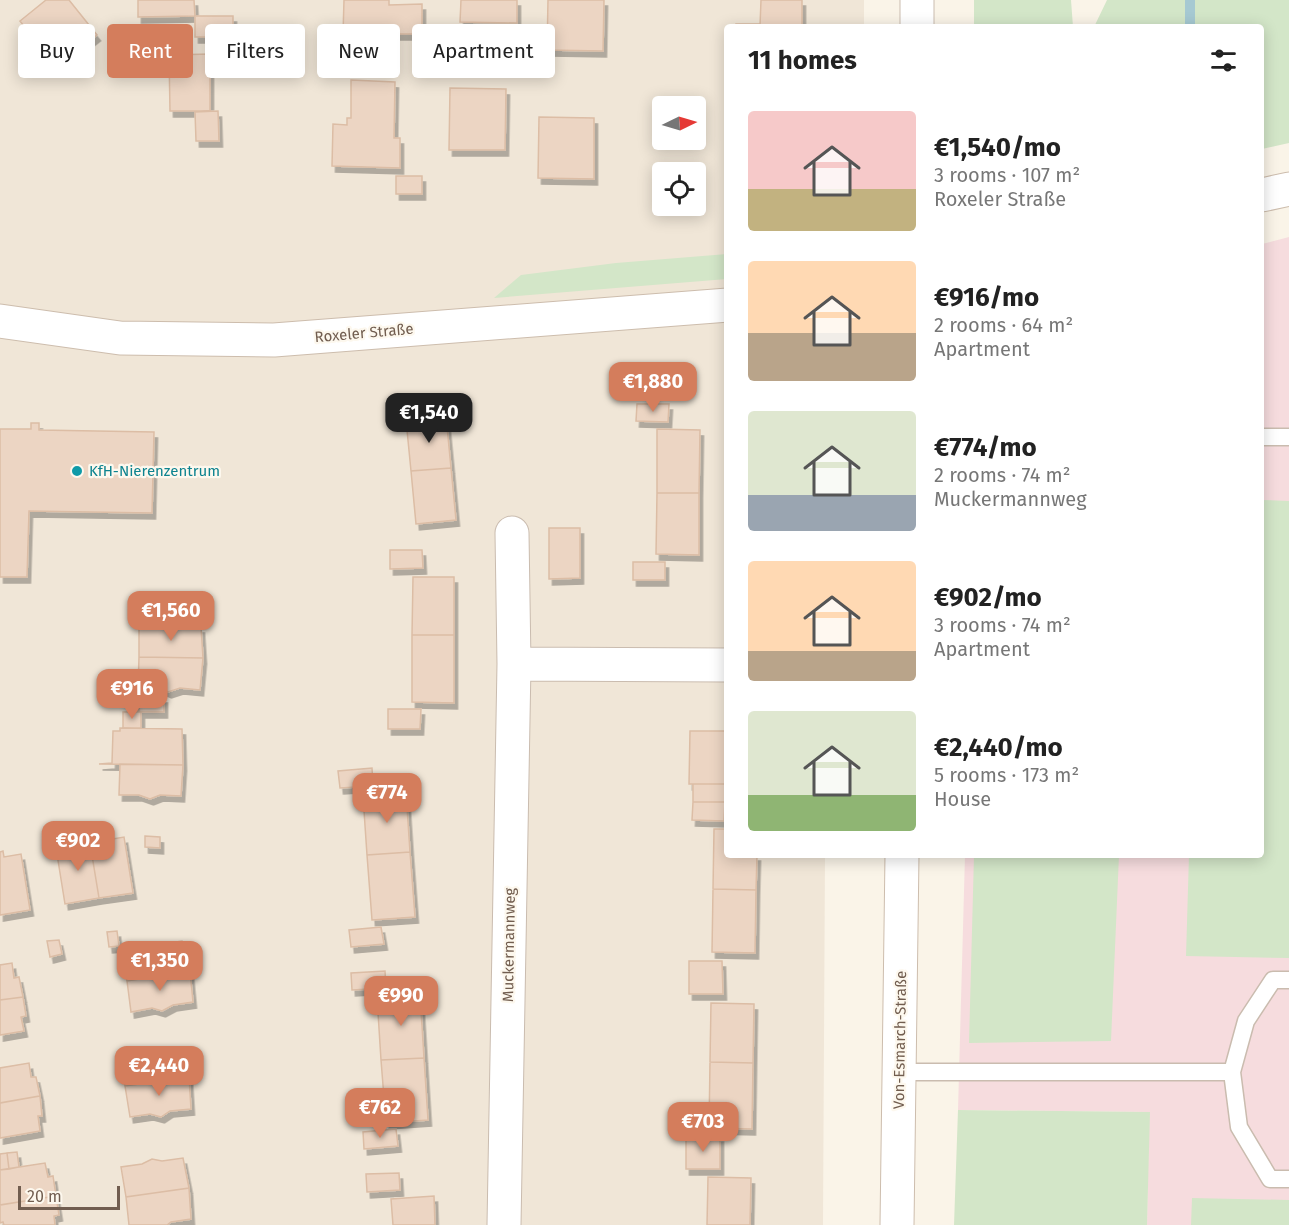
<!DOCTYPE html>
<meta charset="utf-8">
<style>
body{margin:0;font-family:"Fira Sans",sans-serif;background:#f2f2f2;color:#222;height:100vh;display:flex;flex-direction:column;font-size:22px;white-space:nowrap}
*{box-sizing:border-box;margin:0}
p{font-size:20px;color:#767676}
.icon{flex:none;width:33px;height:33px;fill:none;stroke:currentColor;stroke-width:2;stroke-linecap:round;stroke-linejoin:round}
.map{position:relative;flex:1;overflow:hidden}
.details{position:absolute;left:724px;top:24px;width:540px;height:834px;display:flex;flex-direction:column;background:#fff;border-radius:6px;box-shadow:0 3px 15px #0003}
.details>*{flex:none}
.top-card{position:absolute;left:18px;top:24px;width:570px;height:54px;display:flex;gap:12px}
.needle{width:39px;rotate:85deg}
.fabs{position:absolute;left:652px;top:96px;display:grid;gap:12px}
.fabs a{display:grid;place-items:center;width:54px;height:54px;border-radius:6px;background:#fff;box-shadow:0 3px 15px #0003;font-size:30px}
.scale{position:absolute;left:18px;bottom:15px;width:102px;box-sizing:border-box;padding-left:6px;border:3px solid #715d4f;border-top:0;font-size:16px;line-height:21px;white-space:nowrap;color:#715d4f;-webkit-text-stroke:4px #fdf8ee;paint-order:stroke}
.price{position:absolute;translate:-50% -51px;padding:0 14px;border-radius:12px;background:#d47d5c;color:#fff;font-size:20px;line-height:39px;filter:drop-shadow(0 2px 3px #0008)}
.price::after{content:'';position:absolute;left:50%;top:36px;width:18px;height:14px;margin-left:-9px;background:inherit;clip-path:polygon(0 0,100% 0,50% 100%)}
.price.on{background:#222;color:#fff}
ul{padding:0;list-style:none}
li{display:flex;align-items:center;gap:18px;height:150px;padding:0 24px}
li span{display:grid;place-items:center;flex:none;width:168px;height:120px;border-radius:6px;color:#555}
li>.icon{margin-inline-start:auto}
span .icon{width:72px;height:72px;fill:#fffc;stroke-width:1}
li b{font-size:26px}
h2{display:flex;justify-content:space-between;align-items:center;height:72px;padding:0 24px;font-size:26px}
.chip{padding:0 21px;border-radius:6px;background:#fff;box-shadow:0 3px 15px #0003;font-size:21px;line-height:54px}
.chip.on{background:#d47d5c;color:#fff}
.map>svg:first-child{display:block}
.residential{fill:#f0e6d7;fill-rule:evenodd}
.medical{fill:#f6dcde}
.green{fill:#d3e6c8}
.lines{fill:none;stroke-linecap:round;stroke-linejoin:round}
.stream{stroke:#a6c9d2;stroke-width:10}
.building{fill:#ecd5c3;stroke:#dcbda5;stroke-width:1.5;filter:url(#shadow)}
.service-casing{stroke:#cabcaf;stroke-width:19}
.minor-casing{stroke:#cabcaf;stroke-width:35}
.tertiary-casing{stroke:#cabcaf;stroke-width:35}
.secondary-casing{stroke:#cdbdad;stroke-width:35}
.service{stroke:#fff;stroke-width:16}
.minor{stroke:#fff;stroke-width:33}
.tertiary{stroke:#fff;stroke-width:33}
.secondary{stroke:#fff;stroke-width:33}
.culture-dot{fill:#0f9aa8;stroke:#fdf8ee;stroke-width:2}
.labels{text-anchor:middle;stroke-width:4.5;stroke-linejoin:round;paint-order:stroke}
.street-label{font-size:15px;fill:#715d4f;stroke:#fdf8ee}
.culture-label{font-size:15px;fill:#0d838f;stroke:#fdf8ee;text-anchor:start}
</style>
<div class="map">
<svg width="1289" height="1225" viewBox="0 0 1289 1225">
<defs>
<filter id="shadow"><feDropShadow dx="3.5" dy="6" stdDeviation="0" flood-color="#0004"/></filter>
</defs>
<rect width="100%" height="100%" fill="#faf4e8"/>
<path class="residential" d="M0 0H864V27H728V855H825L823 1225H0ZM663 106H696V140H663ZM663 172H696V206H663Z"/>
<path class="medical" d="M1289 237V1225H1147L1149 1112 958 1110 965 855H1262V244Z"/>
<path class="green" d="M974 0H1071L1073 27H974Z
M1107 0H1289V143L1262 149V27H1094Z
M727 254V279L494 298 521 275 616 263Z
M1262 500 1289 501V958L1186 956 1189 855H1262Z
M974 855H1119L1111 1041 969 1043Z
M958 1110 1150 1112 1147 1225H954Z
M1192 1198 1289 1200V1225H1191Z"/>
<g class="lines">
<path class="stream" d="M1190 0V27"/>
</g>
<path class="building" d="M46 0H69L97 35 63 62 49 45 43 50 20 21Z
M138 0H194L195 16 138 17Z
M344 0H389V5L422 4V34H343Z
M461 0H517V23L460 22Z
M548 0H604L603 51 547 50Z
M761 0H802V26H760Z
M195 16H233V37H195Z
M736 24H760V26L771 27H736Z
M210 54V111H170L169 55Z
M351 80 395 82 394 138H400V168L332 166 333 124 347 125V118H351Z
M450 88 506 89 505 150H449Z
M218 111 219 141H196L195 112Z
M539 117 594 118V179L538 178Z
M396 176H422V194H396Z
M637 404H669L668 422 636 421Z
M446 416 451 468 411 471 406 420Z
M31 423H39V430L154 432 152 513 29 511 27 577H0V429H31Z
M657 429 700 430 699 493H657Z
M451 468 456 520 416 524 411 471Z
M657 493H699V555L656 554Z
M549 528H580V578L549 579Z
M390 550H422L423 568 390 569Z
M633 562H665V580H633Z
M413 577H454V635H412Z
M169 623 181 627H201L203 658 139 657V626L159 627Z
M412 635H454V703L412 702Z
M139 657 203 658 200 690 180 688 168 692 159 688H138Z
M129 696H139L138 712H128Z
M139 697H164V712H139Z
M388 709H421L420 729H388Z
M123 712H141V728H123Z
M120 728 182 729 183 765 99 764 112 763 113 731H120Z
M690 731H728V784H689Z
M120 764 183 765 181 796 160 795 150 799 139 795H119Z
M372 768 373 786 340 788 338 771Z
M693 784H725V802H693Z
M406 792 410 852 367 855 363 796Z
M693 802H725L724 821 692 820Z
M714 829H728V855H757L756 890 713 889Z
M106 834 107 840 124 837 133 893 99 898 89 837Z
M145 836 160 837V848L145 847Z
M89 837 99 898 65 904 56 848 73 846 72 840Z
M3 851 4 857 21 854 30 910 0 915V852Z
M410 852 415 917 372 920 367 855Z
M713 889 756 890 755 953 712 952Z
M381 927 384 944 351 947 349 930Z
M117 931 119 946 109 947 107 932Z
M59 940 62 954 50 957 47 941Z
M182 941 190 971 127 981 122 951 142 948 152 942 162 944Z
M689 961H722L723 994H689Z
M12 963 14 978 19 977 23 997 0 1000V965Z
M190 971 193 1002 173 1005 162 1011 152 1008 131 1012 127 981Z
M385 971 386 988 352 990 351 973Z
M420 994 424 1058 381 1060 377 997Z
M23 997 26 1016 21 1017 24 1031 0 1035V1000Z
M711 1003 754 1004 753 1063 710 1062Z
M182 1047 184 1062H187L189 1077 125 1086 121 1056 141 1053 151 1048 162 1050Z
M424 1058 428 1120 386 1123 381 1060Z
M710 1062 753 1063 752 1129 709 1128Z
M29 1063 31 1077H36L40 1096 0 1103V1068Z
M189 1077 191 1109 170 1111 161 1117 150 1114 130 1117 125 1086Z
M40 1096 42 1116H38L40 1131 0 1138V1103Z
M396 1129 398 1146 364 1149 363 1132Z
M720 1136V1169H686V1137Z
M17 1152 19 1167 9 1169 7 1153Z
M7 1153 9 1169 0 1170V1154Z
M183 1158 189 1188 126 1197 121 1167 142 1164 152 1159 162 1161Z
M45 1163 48 1177 53 1176 56 1196 0 1205V1170Z
M399 1173 400 1190 367 1192 366 1174Z
M708 1177 751 1178 750 1225H707Z
M189 1188 191 1219 171 1222 167 1225H129L126 1197Z
M56 1196 59 1215 54 1216 55 1225H4L3 1222 0 1223V1205Z
M434 1196 435 1225H393L391 1199Z"/>
<g class="lines">
<g class="service-casing">
<path id="service" d="M1262 437H1289
M1289 980H1273L1246 1021 1232 1072 1239 1127 1270 1179H1289
M899 1072H1232"/>
</g>
<g class="minor-casing">
<path id="minor" d="M512 533 514 664
M504 1225 514 664 728 665"/>
</g>
<g class="tertiary-casing">
<path id="tertiary" d="M917 27V0"/>
</g>
<g class="secondary-casing">
<path id="secondary" d="M1262 195 1289 189
M0 321 120 338 274 340 728 305
M897 1225 902 855"/>
</g>
<use href="#service" class="service"/>
<use href="#minor" class="minor"/>
<use href="#tertiary" class="tertiary"/>
<use href="#secondary" class="secondary"/>
</g>
<circle class="culture-dot" cx="77" cy="471" r="6"/>
<g class="labels">
<g class="street-label">
<text transform="translate(364 333) rotate(-5)" y="5">Roxeler Straße</text>
<text transform="translate(509 945) rotate(-89)" y="5">Muckermannweg</text>
<text transform="translate(900 1040) rotate(-89)" y="5">Von-Esmarch-Straße</text>
</g>
<g class="culture-label">
<text x="89" y="476">KfH-Nierenzentrum</text>
</g>
</g>
</svg>
<div class="fabs">
<a><svg class="needle" viewBox="-14 -14 28 28"><path d="M0-13l5 13h-10z" fill="#e53935"/><path d="M0 13l5-13h-10z" fill="#767676"/></svg></a>
<a><svg class="icon" aria-label="locate" viewBox="0 0 24 24"><circle cx="12" cy="12" r="6"/><path d="M12 2v4M12 18v4M2 12h4M18 12h4"/></svg></a>
</div>
<div class="scale">20 m</div>
<b class="price" style="left:653px;top:413px">€1,880</b>
<b class="price on" style="left:429px;top:444px">€1,540</b>
<b class="price" style="left:171px;top:642px">€1,560</b>
<b class="price" style="left:132px;top:720px">€916</b>
<b class="price" style="left:387px;top:824px">€774</b>
<b class="price" style="left:78px;top:872px">€902</b>
<b class="price" style="left:160px;top:992px">€1,350</b>
<b class="price" style="left:401px;top:1027px">€990</b>
<b class="price" style="left:159px;top:1097px">€2,440</b>
<b class="price" style="left:380px;top:1139px">€762</b>
<b class="price" style="left:703px;top:1153px">€703</b>
<div class="top-card">
<a class="chip">Buy</a>
<a class="chip on">Rent</a>
<a class="chip">Filters</a>
<a class="chip">New</a>
<a class="chip">Apartment</a>
</div>
<section class="details">
<h2>11 homes<svg class="icon" aria-label="filters" viewBox="0 0 24 24"><path d="M4 7h16M4 17h16"/><circle cx="9" cy="7" r="2"/><circle cx="15" cy="17" r="2"/></svg></h2>
<ul>
<li><span style="background:linear-gradient(#f6c9c9 65%,#c2b280 0)"><svg class="icon" aria-label="home" viewBox="0 0 24 24"><path d="M3 11l9-7 9 7M6 9v11h12V9"/></svg></span><div><b>€1,540/mo</b><p>3 rooms · 107 m²</p><p>Roxeler Straße</p></div></li>
<li><span style="background:linear-gradient(#ffd9b3 60%,#b9a48a 0)"><svg class="icon" aria-label="home" viewBox="0 0 24 24"><path d="M3 11l9-7 9 7M6 9v11h12V9"/></svg></span><div><b>€916/mo</b><p>2 rooms · 64 m²</p><p>Apartment</p></div></li>
<li><span style="background:linear-gradient(#dfe7d0 70%,#9aa5b1 0)"><svg class="icon" aria-label="home" viewBox="0 0 24 24"><path d="M3 11l9-7 9 7M6 9v11h12V9"/></svg></span><div><b>€774/mo</b><p>2 rooms · 74 m²</p><p>Muckermannweg</p></div></li>
<li><span style="background:linear-gradient(#ffd9b3 75%,#b9a48a 0)"><svg class="icon" aria-label="home" viewBox="0 0 24 24"><path d="M3 11l9-7 9 7M6 9v11h12V9"/></svg></span><div><b>€902/mo</b><p>3 rooms · 74 m²</p><p>Apartment</p></div></li>
<li><span style="background:linear-gradient(#dfe7d0 70%,#8fb573 0)"><svg class="icon" aria-label="home" viewBox="0 0 24 24"><path d="M3 11l9-7 9 7M6 9v11h12V9"/></svg></span><div><b>€2,440/mo</b><p>5 rooms · 173 m²</p><p>House</p></div></li>
</ul>
</section>
</div>
